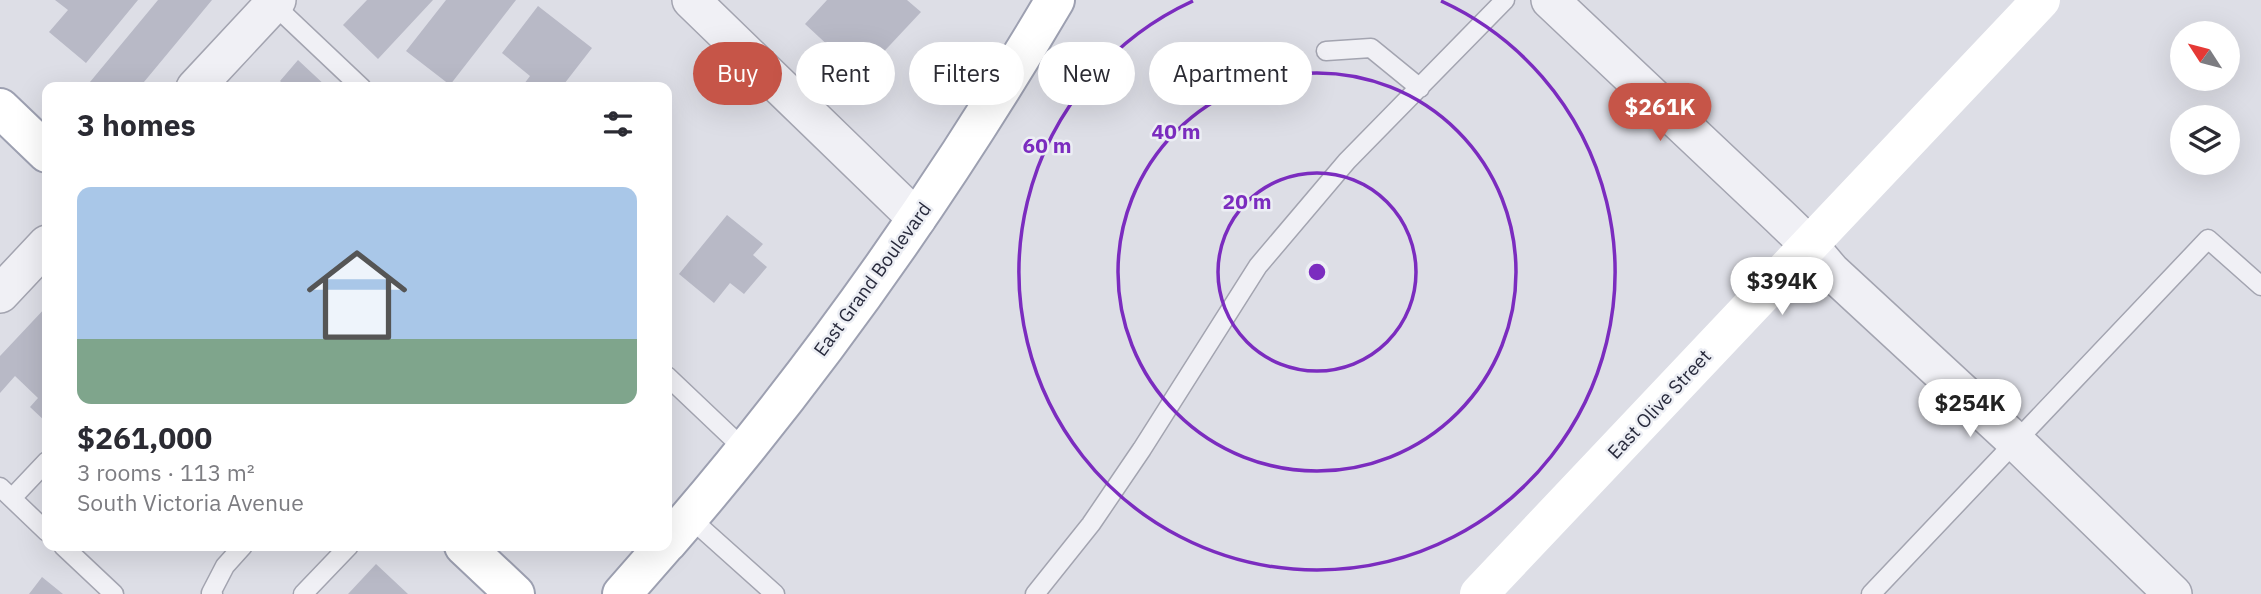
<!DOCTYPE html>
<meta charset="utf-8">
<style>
body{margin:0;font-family:"IBM Plex Sans",sans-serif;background:#f7f7f7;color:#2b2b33;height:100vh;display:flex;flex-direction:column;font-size:26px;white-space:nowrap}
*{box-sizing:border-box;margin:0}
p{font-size:23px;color:#7c7c81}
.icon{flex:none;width:38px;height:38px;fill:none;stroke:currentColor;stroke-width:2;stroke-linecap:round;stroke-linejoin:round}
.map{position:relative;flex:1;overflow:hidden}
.side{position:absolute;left:42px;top:82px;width:630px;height:469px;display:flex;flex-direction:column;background:#fff;border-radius:14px;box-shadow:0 7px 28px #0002}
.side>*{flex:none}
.top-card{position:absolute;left:693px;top:42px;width:665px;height:63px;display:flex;gap:14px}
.needle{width:46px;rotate:306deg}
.tools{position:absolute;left:2170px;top:21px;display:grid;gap:14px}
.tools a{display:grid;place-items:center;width:70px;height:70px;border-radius:50%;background:#fff;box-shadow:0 7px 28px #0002;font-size:35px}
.price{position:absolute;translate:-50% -60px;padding:0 16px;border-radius:24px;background:#fff;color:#222;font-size:23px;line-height:46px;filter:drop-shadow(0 2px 4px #0008)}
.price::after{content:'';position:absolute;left:50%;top:42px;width:21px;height:16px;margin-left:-10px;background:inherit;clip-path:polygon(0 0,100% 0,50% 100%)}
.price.current{background:#c65548;color:#fff}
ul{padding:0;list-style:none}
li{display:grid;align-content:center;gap:14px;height:371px;padding:0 35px}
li+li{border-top:2px solid #e1e1e2}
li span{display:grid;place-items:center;height:217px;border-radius:14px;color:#555}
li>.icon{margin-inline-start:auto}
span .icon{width:126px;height:126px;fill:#fffc;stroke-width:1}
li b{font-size:30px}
h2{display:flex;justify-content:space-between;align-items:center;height:84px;padding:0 35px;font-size:30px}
.chip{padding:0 24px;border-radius:32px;background:#fff;box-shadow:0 7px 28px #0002;font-size:24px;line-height:63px}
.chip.current{background:#c65548;color:#fff}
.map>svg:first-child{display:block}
.building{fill:#b8b9c6}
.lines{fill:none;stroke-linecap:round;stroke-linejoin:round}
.lane-casing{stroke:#a3a4b0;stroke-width:21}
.street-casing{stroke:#a3a4b0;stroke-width:40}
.primary-casing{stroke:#9da0b1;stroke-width:42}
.lane{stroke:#f0f0f5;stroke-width:18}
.street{stroke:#f0f0f5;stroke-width:37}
.secondary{stroke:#fff;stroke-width:38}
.primary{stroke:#fff;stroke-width:38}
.ring{fill:none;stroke:#7b2cbf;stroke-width:3.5}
.labels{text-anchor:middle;stroke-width:5;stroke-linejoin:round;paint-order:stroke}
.street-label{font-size:19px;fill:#282a3c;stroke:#eceef4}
.centre{fill:#7b2cbf;stroke:#eceef4;stroke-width:3.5}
.ring-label{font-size:21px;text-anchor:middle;font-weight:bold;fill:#7b2cbf;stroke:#eceef4;stroke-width:5;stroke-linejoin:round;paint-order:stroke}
</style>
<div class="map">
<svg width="2261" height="594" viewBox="0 0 2261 594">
<rect width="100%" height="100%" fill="#dddee6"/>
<path class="building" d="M55 0H138L86 63 49 32 68 10Z
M158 0H212L139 88H85Z
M367 0H433L378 59 343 25Z
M446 0H516L450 85 406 51Z
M827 0H907L921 12 861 76 805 24Z
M538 6 592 48 561 88H521L530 76 502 53Z
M298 60 328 88H287L280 81Z
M727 215 763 244 753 255 767 267 744 294 730 283 714 303 679 274Z
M47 306V423L30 407 38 398 15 376 0 393V356Z
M376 564 408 594H348Z
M42 577 63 594H29Z"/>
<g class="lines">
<g class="lane-casing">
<path id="lane" d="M270 1 362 88
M1326 51 1371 48 1420 88
M667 376 745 450
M0 487 47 532
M12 498 47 461
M689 517 775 594
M63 546 114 594
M213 594 211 593 225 566 243 546
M303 594 349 546
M1035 594 1091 524 1142 449 1258 266 1347 161 1505 0
M1871 594 2208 239 2261 286"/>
</g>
<g class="street-casing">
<path id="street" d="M691 0 917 219
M1550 0 1780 217 1809 245 1831 271 2015 441 2173 594
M195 88 277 0
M0 294 47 244"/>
</g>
<g class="primary-casing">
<path id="primary" d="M0 108 47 153
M667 543C813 375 942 192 1055 0
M464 546 515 594
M622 594 664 546"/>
</g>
<use href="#lane" class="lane"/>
<use href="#street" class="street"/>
<path class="secondary" d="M1479 594 2041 0"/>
<use href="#primary" class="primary"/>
</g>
<g class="ring">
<circle cx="1317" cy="272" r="99"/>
<circle cx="1317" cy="272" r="199"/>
<path d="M1441 1A298 298 0 1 1 1193 1"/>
</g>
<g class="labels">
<g class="street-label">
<text transform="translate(872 279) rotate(-54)" y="7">East Grand Boulevard</text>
<text transform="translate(1659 404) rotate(-47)" y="7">East Olive Street</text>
</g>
</g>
<circle cx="1317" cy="272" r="10" class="centre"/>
<g class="ring-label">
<text x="1176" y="139">40 m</text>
<text x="1047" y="153">60 m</text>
<text x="1247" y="209">20 m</text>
</g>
</svg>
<div class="tools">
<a><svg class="needle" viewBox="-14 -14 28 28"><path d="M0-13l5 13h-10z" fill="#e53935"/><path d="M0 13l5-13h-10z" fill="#7c7c81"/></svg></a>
<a><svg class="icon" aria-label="layers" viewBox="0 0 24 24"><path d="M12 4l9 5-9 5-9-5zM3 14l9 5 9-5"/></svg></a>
</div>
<b class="price current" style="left:1660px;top:143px">$261K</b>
<b class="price" style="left:1782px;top:317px">$394K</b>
<b class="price" style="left:1970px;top:439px">$254K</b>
<div class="top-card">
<a class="chip current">Buy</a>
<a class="chip">Rent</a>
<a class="chip">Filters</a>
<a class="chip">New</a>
<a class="chip">Apartment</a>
</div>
<section class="side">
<h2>3 homes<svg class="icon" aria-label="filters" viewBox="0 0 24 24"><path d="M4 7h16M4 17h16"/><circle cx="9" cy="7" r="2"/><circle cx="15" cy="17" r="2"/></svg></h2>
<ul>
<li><span style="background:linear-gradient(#a9c7e8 70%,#7fa58c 0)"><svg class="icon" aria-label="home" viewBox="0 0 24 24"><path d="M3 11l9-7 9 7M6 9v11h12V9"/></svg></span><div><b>$261,000</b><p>3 rooms · 113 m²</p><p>South Victoria Avenue</p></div></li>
</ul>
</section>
</div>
